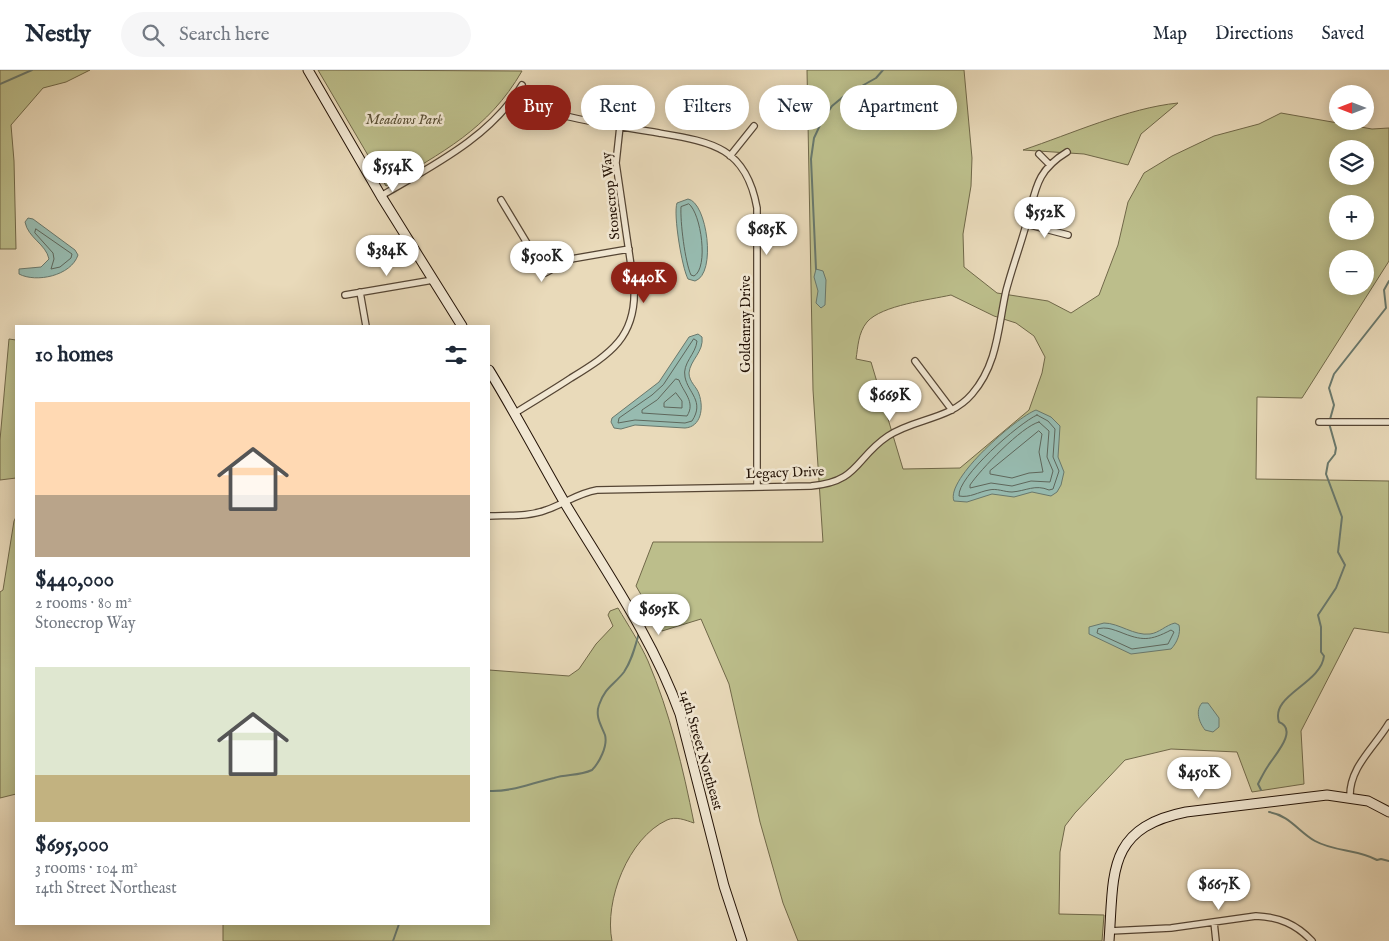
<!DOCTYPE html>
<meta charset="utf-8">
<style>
body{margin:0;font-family:"IM FELL English",serif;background:#f6f6f7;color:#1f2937;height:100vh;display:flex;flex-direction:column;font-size:19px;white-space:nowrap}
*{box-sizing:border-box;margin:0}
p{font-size:16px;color:#747a83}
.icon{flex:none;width:28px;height:28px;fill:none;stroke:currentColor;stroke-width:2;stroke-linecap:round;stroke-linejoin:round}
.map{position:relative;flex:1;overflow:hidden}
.side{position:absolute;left:15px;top:255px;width:475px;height:600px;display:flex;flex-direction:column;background:#fff;border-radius:0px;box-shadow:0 2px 12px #0003}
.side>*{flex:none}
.hud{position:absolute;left:505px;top:15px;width:475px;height:45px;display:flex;gap:10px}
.needle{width:32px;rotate:270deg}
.tools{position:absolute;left:1329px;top:15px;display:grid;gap:10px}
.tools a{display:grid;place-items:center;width:45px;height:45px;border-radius:50%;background:#fff;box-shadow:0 2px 12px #0003;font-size:25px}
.price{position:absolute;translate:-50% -42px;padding:0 11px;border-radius:18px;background:#fff;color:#222;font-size:16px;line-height:32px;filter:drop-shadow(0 1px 2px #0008)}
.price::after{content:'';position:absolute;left:50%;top:30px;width:15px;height:11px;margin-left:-8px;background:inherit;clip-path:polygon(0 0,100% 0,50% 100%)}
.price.on{background:#8f2418;color:#fff}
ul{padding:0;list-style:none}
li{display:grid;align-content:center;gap:10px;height:265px;padding:0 20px}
li span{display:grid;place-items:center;height:155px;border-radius:0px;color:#555}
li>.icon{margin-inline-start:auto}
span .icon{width:90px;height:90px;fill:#fffc;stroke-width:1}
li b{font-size:21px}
h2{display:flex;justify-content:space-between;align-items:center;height:60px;padding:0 20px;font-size:21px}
.chip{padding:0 18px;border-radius:22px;background:#fff;box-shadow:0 2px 12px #0003;font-size:18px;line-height:45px}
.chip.on{background:#8f2418;color:#fff}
header{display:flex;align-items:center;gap:30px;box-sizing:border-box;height:70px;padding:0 25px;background:#fff;border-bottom:1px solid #e0e1e3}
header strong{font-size:24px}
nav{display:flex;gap:28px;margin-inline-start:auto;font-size:18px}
.search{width:350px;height:45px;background:#f6f6f7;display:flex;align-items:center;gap:12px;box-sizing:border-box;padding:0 18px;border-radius:28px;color:#747a83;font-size:19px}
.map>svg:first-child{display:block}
.green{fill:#bcbe8b;stroke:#706849;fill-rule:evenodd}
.water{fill:#97bbb0;stroke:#69786c}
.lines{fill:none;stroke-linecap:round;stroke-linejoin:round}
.shore{stroke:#5e675c;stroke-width:1}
.stream{stroke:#69786c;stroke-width:2}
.street-casing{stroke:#554534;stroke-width:8}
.secondary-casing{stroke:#241307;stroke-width:11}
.street{stroke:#f1e7d2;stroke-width:5.5}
.secondary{stroke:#f1e7d2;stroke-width:9}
.labels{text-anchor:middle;stroke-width:5;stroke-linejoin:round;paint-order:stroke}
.park-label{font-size:14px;font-style:italic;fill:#594f35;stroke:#f1e7d2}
.street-label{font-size:14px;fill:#241307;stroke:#f1e7d2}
</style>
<header>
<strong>Nestly</strong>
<div class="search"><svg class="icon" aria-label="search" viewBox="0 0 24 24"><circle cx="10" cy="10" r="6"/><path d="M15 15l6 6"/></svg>Search here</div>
<nav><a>Map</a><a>Directions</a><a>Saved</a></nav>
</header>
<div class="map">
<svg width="1389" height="871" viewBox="0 0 1389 871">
<rect width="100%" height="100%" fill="#e9daba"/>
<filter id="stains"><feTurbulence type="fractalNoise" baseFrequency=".004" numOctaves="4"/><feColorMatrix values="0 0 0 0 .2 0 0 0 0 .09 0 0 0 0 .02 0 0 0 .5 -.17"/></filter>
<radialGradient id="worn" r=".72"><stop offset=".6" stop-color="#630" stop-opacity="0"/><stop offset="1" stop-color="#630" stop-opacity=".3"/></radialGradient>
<path class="green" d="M0 0H90L66 12 43 18 11 55 14 91 16 179H0Z
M318 0H328L522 1C488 60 442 82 386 116Z
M807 0H964L972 88 971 116 963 164 964 197 997 223 1048 231 1071 243 1099 225 1118 175 1128 132 1144 103 1172 86 1214 66 1259 54 1281 43 1372 59 1389 58V191L1302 328 1257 327 1256 409 1389 411V563L1354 558 1301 661 1304 714 1252 722 1237 682 1171 679 1125 690 1075 743 1065 756 1060 782 1059 844 1104 845 1102 871H798L783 833 760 752 729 614 701 549 662 561 636 516 653 472H823L813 320ZM1338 79H1365V106H1338ZM1338 134H1365V161H1338ZM1338 189H1365V216H1338ZM951 225 994 246 1016 253 1034 266 1045 287 1042 303 1029 340 960 398 903 399 871 292 856 289C858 277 858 263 867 252 882 235 929 230 951 225Z
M1178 33 1141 64 1128 95 1084 84 1023 80C1071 64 1128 38 1178 33Z
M9 269 16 270V408L0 410V370Z
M16 447V724L0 728V522L3 520 14 451Z
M618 538C628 555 640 573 648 591 670 643 683 698 694 753 685 750 676 746 667 750 628 768 604 831 612 871H223V854H489V600L569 606 579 599 596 574 613 556 608 545 610 541Z"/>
<path class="water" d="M688 129C707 132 717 204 695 211L688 209C682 198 673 144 677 133Z
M28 148 33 149 75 180 78 185C71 206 36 213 19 204V199L41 197 49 189C46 174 28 168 25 152Z
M816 199 823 201 826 210 825 235 821 238 816 233 818 221 814 207Z
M698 264 702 267C704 282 690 290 689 303 689 312 697 317 699 324 704 338 701 357 685 358L635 355 621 359 614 358 611 352 612 348 659 312 689 267Z
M1036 340 1051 347 1060 356 1058 387 1064 402 1061 415 1057 422 1051 426 1032 422 1014 427 992 424 967 432 954 431C945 409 1017 347 1036 340Z
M1104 553C1119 553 1134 566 1150 564 1159 563 1166 555 1175 553L1179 555C1181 563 1177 573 1171 579L1131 584 1089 564V557Z
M1202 633H1208L1219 648V657L1213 662 1205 660C1199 652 1195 641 1202 633Z"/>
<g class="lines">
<path class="shore" d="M689 134C701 143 709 198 694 206L691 205C685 192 680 151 681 137Z
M36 159 72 184 71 188 60 197 51 199 54 189 53 183 35 163Z
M694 269 697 271C696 284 682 293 685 307 688 323 705 331 692 351L685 353 635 350 618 353 619 348 652 325 663 315Z
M676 309 679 310C683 322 696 332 687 346L642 343V340L657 330Z
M676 323 682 331V338L664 337V333Z
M1037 345 1048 351 1055 359 1053 387 1059 401 1053 419 1049 420C1035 414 1026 421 1012 422 1004 422 997 418 989 420 978 422 970 428 959 426 957 407 1019 353 1037 345Z
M1039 352 1049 361 1047 387 1053 401 1050 412 1031 411 1012 416 991 413 970 418V415C980 400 1022 356 1039 352Z
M1039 361 1042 364 1039 382 1043 402 1029 403 1012 408 990 404V401Z
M1104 558C1110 558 1114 560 1120 562 1142 571 1150 571 1171 560L1174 562 1168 574 1132 579 1097 563 1098 559Z"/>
<path class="stream" d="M0 14 32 0
M816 199 811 89 814 68 822 51 832 36 844 26 876 8 883 0
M1261 720 1258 714C1261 708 1264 702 1268 696 1274 686 1299 660 1279 652 1270 625 1321 614 1324 586L1321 582V557L1318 545 1336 518 1345 495 1338 482 1342 447 1326 404 1328 393 1335 384 1336 378 1329 353 1334 335 1329 318 1334 304 1386 238 1384 220 1389 211
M489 721C512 722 531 713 554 708 567 704 579 706 592 700 599 693 608 676 605 665 601 655 595 646 599 635 605 617 614 615 624 602 632 590 635 577 639 563
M1269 742C1289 745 1299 762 1315 771 1335 782 1357 779 1377 790L1381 789 1389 791
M393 871 399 854"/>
<g class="street-casing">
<path id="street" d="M518 22C531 30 543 39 558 44 590 53 625 57 659 63 712 72 746 77 757 138V416
M1039 84 1049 94
M730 86 754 56
M381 126C432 96 491 67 522 15
M501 130 545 203 571 189 629 179
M1026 154 1068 165
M360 222 366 256
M345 225 433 210
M915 291 952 340
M515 343C534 331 553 320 571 308 610 284 637 267 634 216L616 93 620 56
M1319 352H1389
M489 446C508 445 528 447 546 440 564 434 578 423 597 420L811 416C859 412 855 388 888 366 915 348 950 350 972 324 998 294 998 257 1006 221 1012 198 1020 177 1026 155 1036 122 1034 102 1067 82
M1350 727C1349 697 1375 677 1389 653
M1214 852 1216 871
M1110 861 1171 858 1256 846C1279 847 1296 854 1312 871"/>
</g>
<g class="secondary-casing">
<path id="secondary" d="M308 0 381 126 462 256
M489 300C516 344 540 390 566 435 607 503 653 569 680 644L724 816 742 871
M1109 871C1114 804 1106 758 1186 742L1327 725 1368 731 1389 742"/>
</g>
<use href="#street" class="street"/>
<use href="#secondary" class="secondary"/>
</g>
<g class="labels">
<g class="park-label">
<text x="404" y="54">Meadows Park</text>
</g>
<g class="street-label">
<text transform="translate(610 126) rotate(-96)" y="5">Stonecrop Way</text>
<text transform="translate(745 254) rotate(-90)" y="5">Goldenray Drive</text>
<text transform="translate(785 402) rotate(-2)" y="5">Legacy Drive</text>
<text transform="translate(702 680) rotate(74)" y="5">14th Street Northeast</text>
</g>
</g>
<rect width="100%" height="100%" filter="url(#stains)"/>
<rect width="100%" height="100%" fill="url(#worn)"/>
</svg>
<div class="tools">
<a><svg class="needle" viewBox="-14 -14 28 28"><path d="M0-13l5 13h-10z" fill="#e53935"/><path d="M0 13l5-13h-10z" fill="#747a83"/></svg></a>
<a><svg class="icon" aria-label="layers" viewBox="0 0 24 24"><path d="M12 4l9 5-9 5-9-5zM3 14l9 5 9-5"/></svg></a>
<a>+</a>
<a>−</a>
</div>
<b class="price" style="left:393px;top:123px">$554K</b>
<b class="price" style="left:1045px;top:169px">$552K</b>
<b class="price" style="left:767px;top:186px">$685K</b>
<b class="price" style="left:387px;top:207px">$384K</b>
<b class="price" style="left:542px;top:213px">$500K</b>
<b class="price on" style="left:644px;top:234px">$440K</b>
<b class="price" style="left:890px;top:352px">$669K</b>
<b class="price" style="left:659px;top:566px">$695K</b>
<b class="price" style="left:1199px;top:729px">$450K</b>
<b class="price" style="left:1219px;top:841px">$667K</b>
<div class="hud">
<a class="chip on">Buy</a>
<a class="chip">Rent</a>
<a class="chip">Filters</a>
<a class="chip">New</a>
<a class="chip">Apartment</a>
</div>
<section class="side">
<h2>10 homes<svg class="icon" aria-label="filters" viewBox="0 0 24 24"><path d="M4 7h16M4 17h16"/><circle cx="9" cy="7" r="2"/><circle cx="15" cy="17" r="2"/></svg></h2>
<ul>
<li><span style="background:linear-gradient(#ffd9b3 60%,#b9a48a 0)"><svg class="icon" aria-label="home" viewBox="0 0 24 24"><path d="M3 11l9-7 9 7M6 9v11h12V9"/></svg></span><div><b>$440,000</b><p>2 rooms · 80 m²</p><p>Stonecrop Way</p></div></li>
<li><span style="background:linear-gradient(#dfe7d0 70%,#c2b280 0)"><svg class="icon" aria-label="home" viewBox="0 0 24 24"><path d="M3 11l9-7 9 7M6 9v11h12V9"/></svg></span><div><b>$695,000</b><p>3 rooms · 104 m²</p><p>14th Street Northeast</p></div></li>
</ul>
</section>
</div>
